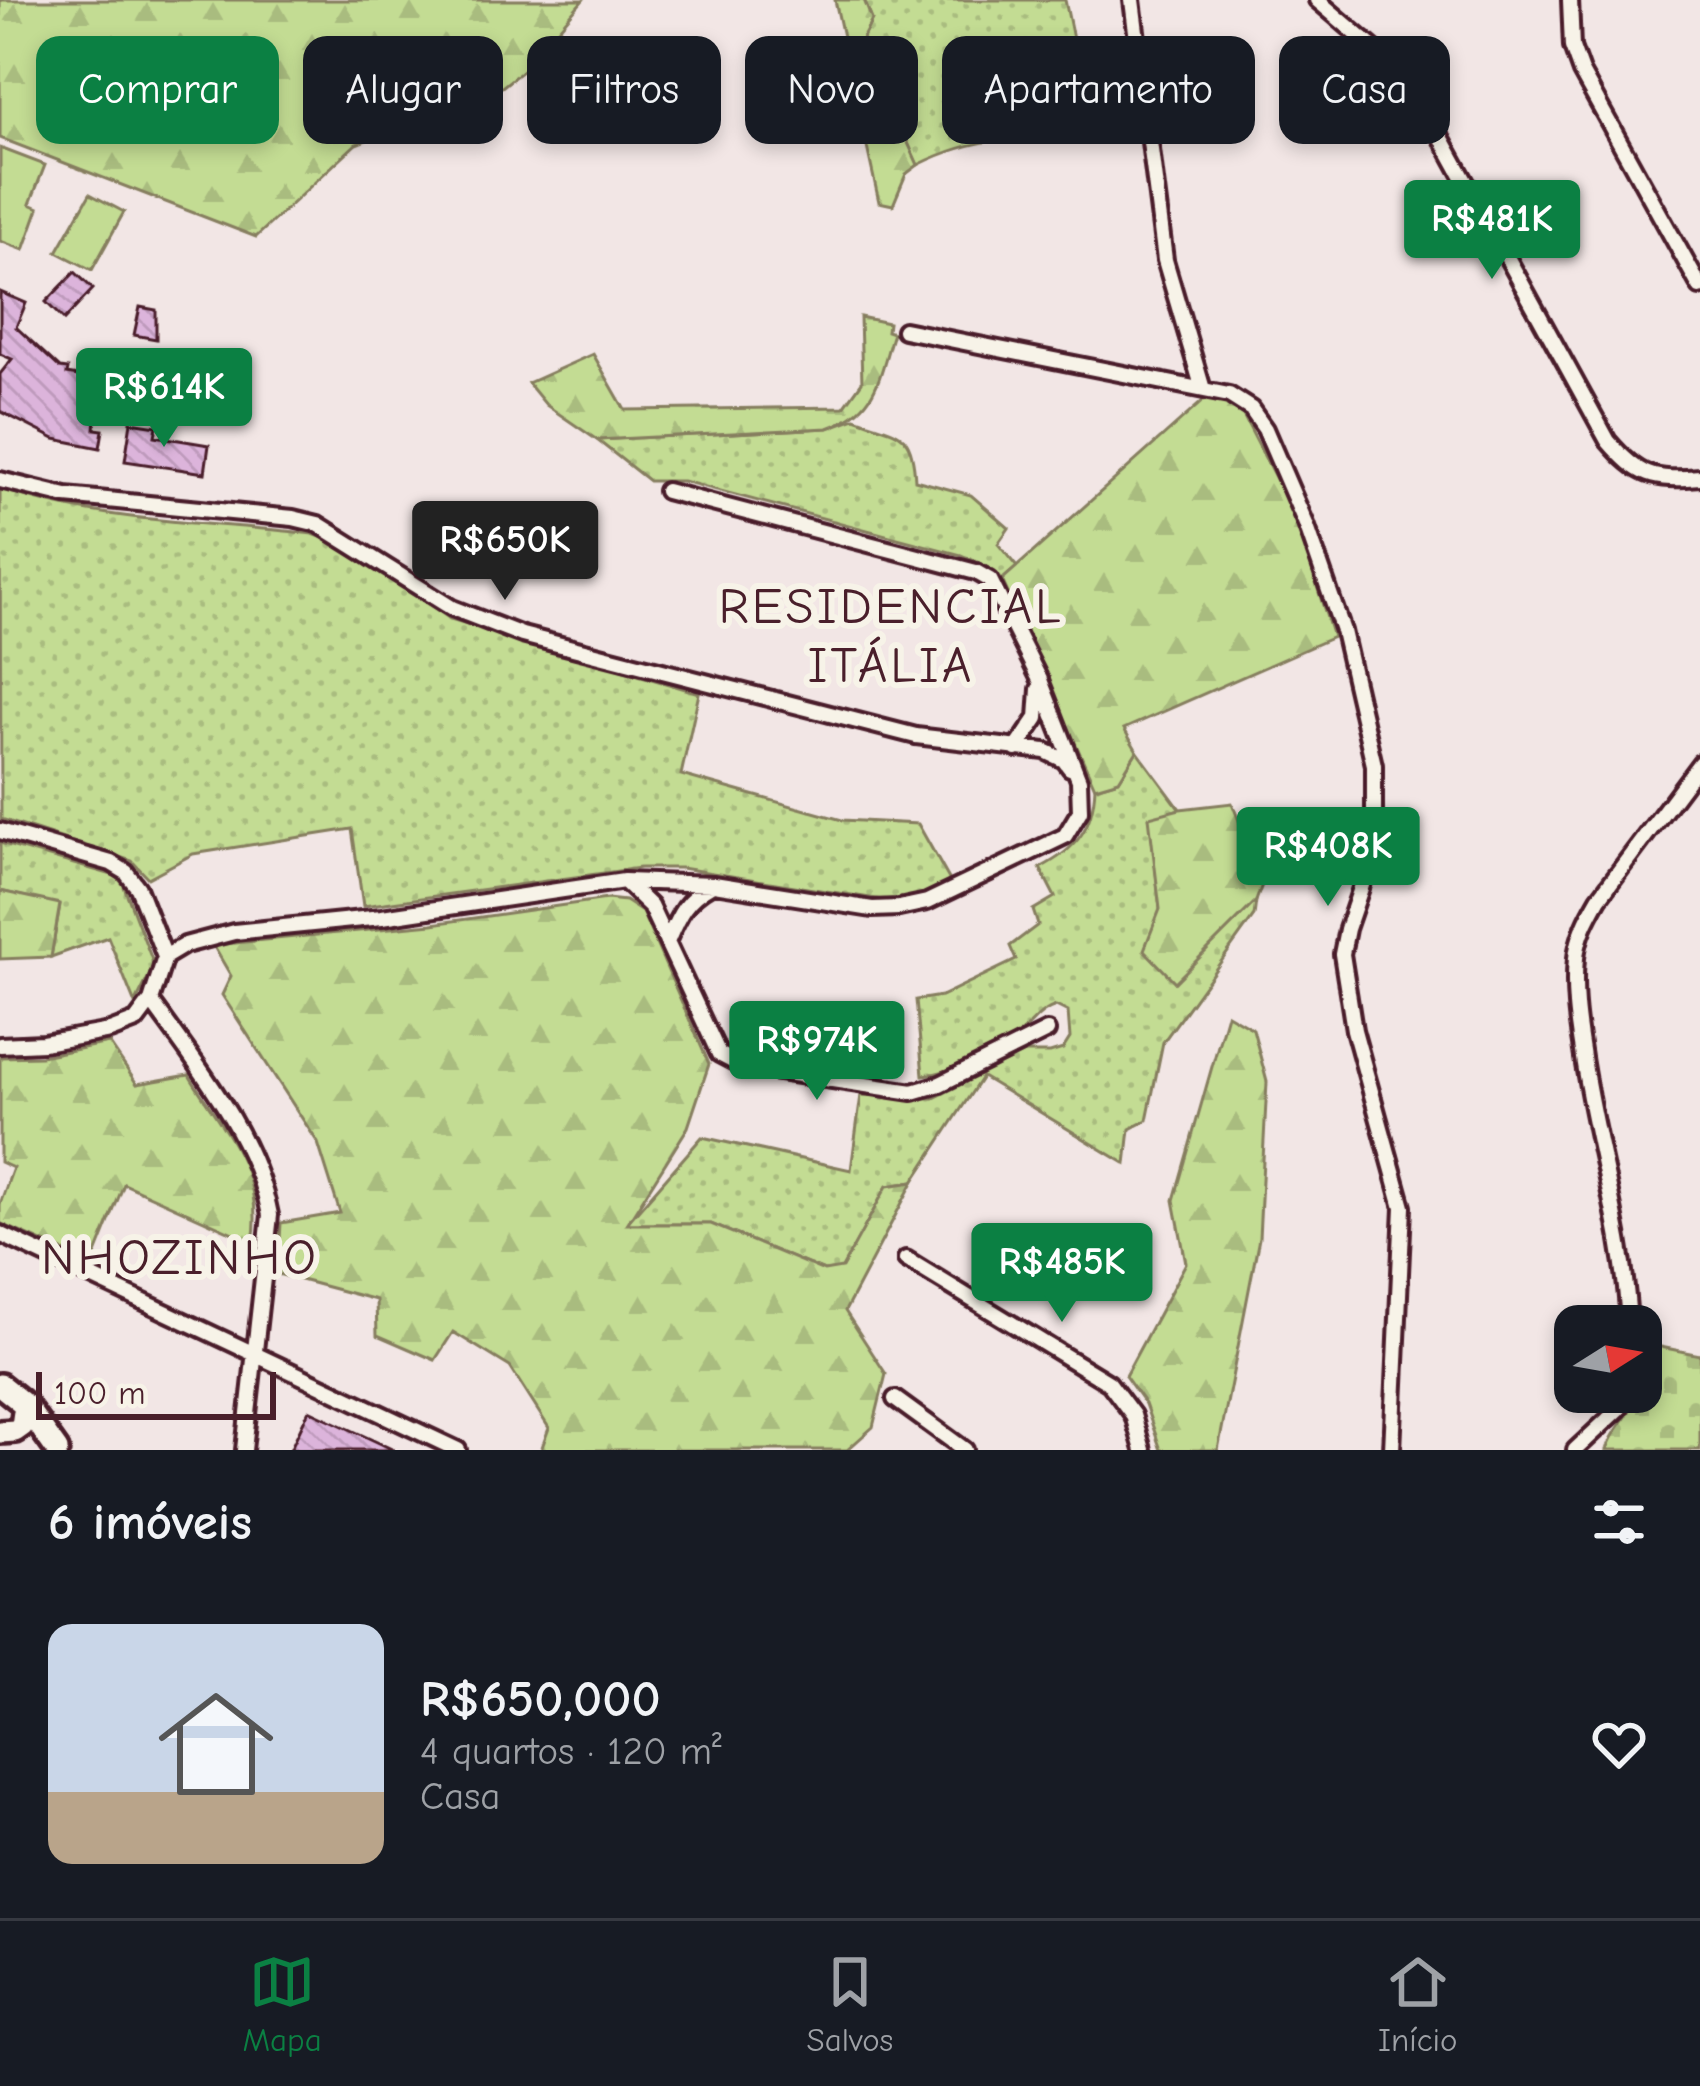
<!DOCTYPE html>
<html lang="pt">
<meta charset="utf-8">
<style>
body{margin:0;font-family:"Comic Neue",sans-serif;background:#20242c;color:#f1f3f6;height:100vh;display:flex;flex-direction:column;font-size:45px;white-space:nowrap}
*{box-sizing:border-box;margin:0}
p{font-size:39px;color:#9ea1a6}
.icon{flex:none;width:66px;height:66px;fill:none;stroke:currentColor;stroke-width:2;stroke-linecap:round;stroke-linejoin:round}
.map{position:relative;height:1450px;overflow:hidden}
.panel{display:flex;flex-direction:column;background:#171b24;flex:1}
.panel>*{flex:none}
.top-card{position:absolute;left:36px;top:36px;width:1629px;height:108px;display:flex;gap:24px}
.needle{width:78px;rotate:79deg}
.fabs{position:absolute;left:1554px;top:1305px;display:grid;gap:24px}
.fabs a{display:grid;place-items:center;width:108px;height:108px;border-radius:24px;background:#171b24;box-shadow:0 6px 18px #0003;font-size:60px}
.scale{position:absolute;left:36px;bottom:30px;width:240px;box-sizing:border-box;padding-left:12px;border:6px solid #4a1f2b;border-top:0;font-size:33px;line-height:42px;white-space:nowrap;color:#4a1f2b;-webkit-text-stroke:9px #f7f3e8;paint-order:stroke}
.price{position:absolute;translate:-50% -102px;padding:0 27px;border-radius:12px;background:#0b8043;color:#fff;font-size:39px;line-height:78px;filter:drop-shadow(0 3px 6px #0008)}
.price::after{content:'';position:absolute;left:50%;top:72px;width:36px;height:27px;margin-left:-18px;background:inherit;clip-path:polygon(0 0,100% 0,50% 100%)}
.price.selected{background:#222;color:#fff}
ul{padding:0;list-style:none}
li{display:flex;align-items:center;gap:36px;height:300px;padding:0 48px}
li span{display:grid;place-items:center;flex:none;width:336px;height:240px;border-radius:24px;color:#555}
li>.icon{margin-inline-start:auto}
span .icon{width:144px;height:144px;fill:#fffc;stroke-width:1}
li b{font-size:51px}
h2{display:flex;justify-content:space-between;align-items:center;height:144px;padding:0 48px;font-size:51px}
.pill{padding:0 42px;border-radius:24px;background:#171b24;box-shadow:0 6px 18px #0003;font-size:42px;line-height:108px}
.pill.selected{background:#0b8043;color:#fff}
.menu{display:flex;justify-content:space-around;align-items:center;height:168px;border-top:3px solid #363941;background:#171b24;font-size:33px;color:#9ea1a6}
.menu a{display:grid;justify-items:center;gap:6px}
.menu .selected{color:#0b8043}
.map>svg:first-child{display:block}
.grass{fill:url(#grass-dots);stroke:#867e5f;stroke-width:3}
.forest{fill:url(#forest-firs);stroke:#867e5f;stroke-width:3}
.cemetery{fill:url(#cemetery-stones);stroke:#867e5f;stroke-width:3}
.garden{fill:#c3dc93;stroke:#867e5f;stroke-width:3}
.building{fill:url(#building-back-hatch);stroke:#4a1f2b;stroke-width:3}
.lines{fill:none;stroke-linecap:round;stroke-linejoin:round}
.minor-casing{stroke:#4a1f2b;stroke-width:22}
.primary-casing{stroke:#4a1f2b;stroke-width:30}
.minor{stroke:#f7f3e8;stroke-width:14}
.primary{stroke:#f7f3e8;stroke-width:21}
.labels{text-anchor:middle;stroke-width:12;stroke-linejoin:round;paint-order:stroke}
.quarter-label{font-size:51px;letter-spacing:3px;fill:#4a1f2b;stroke:#f7f3e8}
</style>
<div class="map">
<svg width="1700" height="1450" viewBox="0 0 1700 1450">
<defs>
<pattern id="grass-dots" width="8" height="8" patternUnits="userSpaceOnUse" patternTransform="scale(3)"><rect width="8" height="8" fill="#c3dc93"/><path d="M2 2h.1M6 6h.1" fill="none" stroke="#a9bc7f" stroke-width="1.8" stroke-linecap="round"/></pattern>
<pattern id="forest-firs" width="22" height="20" patternUnits="userSpaceOnUse" patternTransform="scale(3)"><rect width="22" height="20" fill="#c3dc93"/><path d="M5 1l3.5 6h-7zM16 11l3.5 6h-7z" fill="#a9bc7f"/></pattern>
<pattern id="cemetery-stones" width="16" height="16" patternUnits="userSpaceOnUse" patternTransform="scale(3)"><rect width="16" height="16" fill="#c3dc93"/><path d="M2 7V4a2 2 0 0 1 4 0v3zM10 15v-3a2 2 0 0 1 4 0v3z" fill="#a9bc7f"/></pattern>
<pattern id="building-back-hatch" width="6" height="6" patternUnits="userSpaceOnUse" patternTransform="scale(3)"><rect width="6" height="6" fill="#dcb4db"/><path d="M-1 5l2 2M0 0l6 6M5-1l2 2" fill="none" stroke="#be9abc"/></pattern>
</defs>
<rect width="100%" height="100%" fill="#f2e6e5"/>
<filter id="ink" filterUnits="userSpaceOnUse"><feTurbulence type="fractalNoise" baseFrequency=".00833" numOctaves="2"/><feDisplacementMap in="SourceGraphic" scale="24" xChannelSelector="R" yChannelSelector="G"/><feConvolveMatrix kernelMatrix="1 2 1 2 8 2 1 2 1" color-interpolation-filters="sRGB"/></filter>
<g filter="url(#ink)">
<path class="grass" d="M864 0H1065L1094 141C1031 133 975 136 918 165L885 92 862 68 861 41 872 20Z
M855 418C900 435 912 428 915 480L971 495 1009 528 998 544 1017 567 1002 580 988 567 961 555 683 481H649L597 440 828 428Z
M0 488C99 524 209 521 313 534L343 545 450 619 699 693 681 775 842 820 918 824 950 881 924 895 889 901 681 868H640L363 906 352 829 193 854 148 878 132 861 1 819Z
M1137 751 1180 809 1150 818 1160 909 1175 981 1256 901 1254 916 1163 1042 1147 1120 1130 1129 1126 1164 982 1077 913 1182 887 1186 842 1269 824 1271 711 1224H626L702 1137 851 1170 861 1095 934 1098 1024 1053H1050L1063 1049 1070 1038 1068 1012 1056 1006C1039 1011 1033 1024 1019 1034 993 1052 954 1073 923 1075L916 1000 941 996 1016 960 1010 946 1038 925 1033 910 1055 897 1040 868C1077 849 1093 828 1095 787L1119 780Z
M0 843 116 876 123 884 152 960 153 968 135 1004 108 937 51 957 60 905 0 891Z"/>
<path class="forest" d="M0 0H583L522 71 502 87 356 144 256 237 0 138Z
M835 0H864L872 20 861 41 862 68 885 92 918 165 906 174 893 205 879 202Z
M860 317 888 323 887 331 893 333C878 380 878 409 828 428L597 440 546 405 528 383 593 354 625 410 844 407 862 382Z
M1205 399 1224 402 1242 413 1295 516 1333 637 1124 729 1137 751 1119 780 1095 787 1002 580Z
M1232 803 1263 882 1256 901 1175 982 1144 950 1160 909 1149 817 1180 809Z
M0 891 60 904 51 957 0 959Z
M607 899 625 901 642 912 709 1064 688 1127 627 1224H711L824 1271 842 1268 887 1186 913 1182 845 1311 886 1374 873 1427 847 1450H541L549 1428 510 1367 453 1332 435 1360 377 1335 376 1300 278 1274 281 1223 340 1213 318 1143 222 995 231 976 213 945 432 924Z
M1227 1014 1253 1029 1267 1082 1259 1238 1218 1450H1161L1145 1404 1125 1376 1186 1263 1174 1200Z
M109 1043 137 1084 189 1075C224 1132 265 1172 253 1242L124 1184 92 1264 0 1223V1204L13 1168 0 1162V1057L41 1056Z"/>
<path class="cemetery" d="M1641 1343 1700 1355V1450H1607C1613 1427 1633 1416 1636 1392H1641Z"/>
<path class="garden" d="M0 148 45 165 30 204 39 208 24 250 0 241Z
M90 194 124 212 92 270 57 252Z"/>
<path class="building" d="M75 272 93 289 64 320 46 302Z
M0 292 26 303 16 327 60 368 68 369 67 374 110 382 107 399 98 397 95 429 103 430 100 448 55 439 0 411V374L12 359 0 354Z
M140 307 156 310V339L134 335Z
M131 422 157 426 155 436 209 445 205 473 125 461Z
M309 1410 394 1450H290Z"/>
<g class="lines">
<g class="minor-casing">
<path id="minor" d="M1132 0 1165 260 1202 386
M1317 0 1400 71 1418 95 1608 441C1639 477 1653 481 1700 477
M1570 0 1572 47 1581 72 1700 287
M904 330 1229 395 1251 409 1265 429 1306 524 1343 631 1374 765V850L1347 929 1342 954 1354 1030 1403 1207 1392 1450
M0 480 66 496 293 518 318 524 452 608 522 635 916 736 1045 751 1064 760 1070 768
M1016 749 1037 718 1039 689
M0 831 111 863 126 872 138 888 165 957 151 1001 136 1021 110 1031 43 1043 0 1045
M624 881 650 906 719 1054 744 1067 913 1092 940 1084 1047 1031
M668 940C679 914 686 899 711 885
M165 957 185 945 234 932 382 917 624 881 714 884 872 909 899 908 927 902 1065 836 1080 811 1079 780 1040 680 990 580 976 572 666 491
M151 1001C197 1065 255 1136 270 1215L244 1450
M0 1234 458 1450
M906 1259 1109 1383 1133 1415 1143 1450
M1629 1326C1625 1232 1595 1143 1582 1051 1577 1020 1573 990 1576 958 1578 936 1588 917 1599 898L1700 763
M895 1399 965 1450
M1575 1450 1619 1409 1625 1392"/>
</g>
<g class="primary-casing">
<path id="primary" d="M0 1385 25 1405 57 1450
M0 1432 15 1431 22 1426 25 1405"/>
</g>
<use href="#minor" class="minor"/>
<use href="#primary" class="primary"/>
</g>
</g>
<g class="labels">
<g class="quarter-label">
<text x="891" y="623">RESIDENCIAL<tspan x="891" dy="59">ITÁLIA</tspan></text>
<text x="180" y="1274">NHOZINHO</text>
</g>
</g>
</svg>
<div class="fabs">
<a><svg class="needle" viewBox="-14 -14 28 28"><path d="M0-13l5 13h-10z" fill="#e53935"/><path d="M0 13l5-13h-10z" fill="#9ea1a6"/></svg></a>
</div>
<div class="scale">100 m</div>
<b class="price" style="left:1492px;top:282px">R$481K</b>
<b class="price" style="left:164px;top:450px">R$614K</b>
<b class="price selected" style="left:505px;top:603px">R$650K</b>
<b class="price" style="left:1328px;top:909px">R$408K</b>
<b class="price" style="left:817px;top:1103px">R$974K</b>
<b class="price" style="left:1062px;top:1325px">R$485K</b>
<div class="top-card">
<a class="pill selected">Comprar</a>
<a class="pill">Alugar</a>
<a class="pill">Filtros</a>
<a class="pill">Novo</a>
<a class="pill">Apartamento</a>
<a class="pill">Casa</a>
</div>
</div>
<section class="panel">
<h2>6 imóveis<svg class="icon" aria-label="filters" viewBox="0 0 24 24"><path d="M4 7h16M4 17h16"/><circle cx="9" cy="7" r="2"/><circle cx="15" cy="17" r="2"/></svg></h2>
<ul>
<li><span style="background:linear-gradient(#c9d6e8 70%,#b9a48a 0)"><svg class="icon" aria-label="home" viewBox="0 0 24 24"><path d="M3 11l9-7 9 7M6 9v11h12V9"/></svg></span><div><b>R$650,000</b><p>4 quartos · 120 m²</p><p>Casa</p></div><svg class="icon" aria-label="heart" viewBox="0 0 24 24"><path d="M12 20l-8-8c-3-5 5-10 8-4 3-6 11-1 8 4z"/></svg></li>
</ul>
</section>
<nav class="menu">
<a class="selected"><svg class="icon" aria-label="map" viewBox="0 0 24 24"><path d="M3 6l6-2 6 2 6-2v14l-6 2-6-2-6 2zM9 4v14M15 6v14"/></svg>Mapa</a>
<a><svg class="icon" aria-label="saved" viewBox="0 0 24 24"><path d="M7 4h10v16l-5-4-5 4z"/></svg>Salvos</a>
<a><svg class="icon" aria-label="home" viewBox="0 0 24 24"><path d="M3 11l9-7 9 7M6 9v11h12V9"/></svg>Início</a>
</nav>
